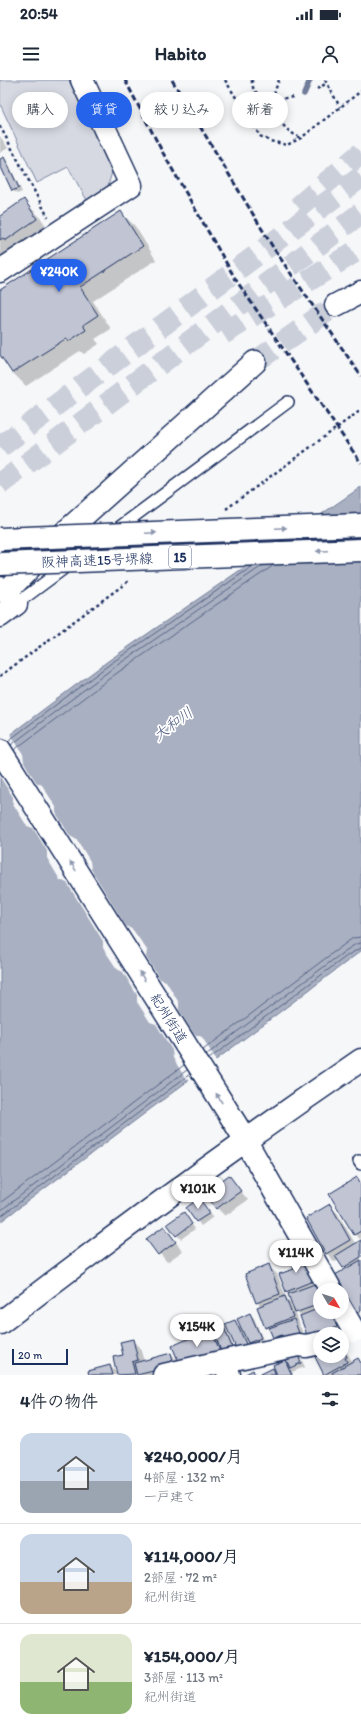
<!DOCTYPE html>
<html lang="ja">
<meta charset="utf-8">
<style>
body{margin:0;font-family:Itim,"Klee One",sans-serif;background:#f6f6f7;color:#1f2937;height:100vh;display:flex;flex-direction:column;font-size:15px;white-space:nowrap}
*{box-sizing:border-box;margin:0}
p{font-size:13px;color:#747a83}
.icon{flex:none;width:22px;height:22px;fill:none;stroke:currentColor;stroke-width:2;stroke-linecap:round;stroke-linejoin:round}
.map{position:relative;height:1295px;overflow:hidden}
.details{display:flex;flex-direction:column;background:#fff;flex:1}
.details>*{flex:none}
.hud{position:absolute;left:12px;top:12px;width:337px;height:36px;display:flex;gap:8px}
.needle{width:26px;rotate:129deg}
.tools{position:absolute;left:313px;top:1203px;display:grid;gap:8px}
.tools a{display:grid;place-items:center;width:36px;height:36px;border-radius:50%;background:#fff;box-shadow:0 2px 10px #0003;font-size:20px}
.scale{position:absolute;left:12px;bottom:10px;width:56px;box-sizing:border-box;padding-left:4px;border:2px solid #1b2f5e;border-top:0;font-size:11px;line-height:14px;white-space:nowrap;color:#1b2f5e;-webkit-text-stroke:3px #fff;paint-order:stroke}
.price{position:absolute;translate:-50% -34px;padding:0 9px;border-radius:14px;background:#fff;color:#222;font-size:13px;line-height:26px;filter:drop-shadow(0 1px 2px #0008)}
.price::after{content:'';position:absolute;left:50%;top:24px;width:12px;height:9px;margin-left:-6px;background:inherit;clip-path:polygon(0 0,100% 0,50% 100%)}
.price.on{background:#2563eb;color:#fff}
ul{padding:0;list-style:none}
li{display:flex;align-items:center;gap:12px;height:100px;padding:0 20px}
li+li{border-top:1px solid #e0e1e3}
li span{display:grid;place-items:center;flex:none;width:112px;height:80px;border-radius:12px;color:#555}
li>.icon{margin-inline-start:auto}
span .icon{width:48px;height:48px;fill:#fffc;stroke-width:1}
li b{font-size:17px}
h2{display:flex;justify-content:space-between;align-items:center;height:48px;padding:0 20px;font-size:17px}
.chip{padding:0 14px;border-radius:18px;background:#fff;box-shadow:0 2px 10px #0003;font-size:14px;line-height:36px}
.chip.on{background:#2563eb;color:#fff}
.status{display:flex;justify-content:space-between;align-items:center;height:28px;padding:0 20px;background:#fff;direction:ltr}
.status svg{height:11px;fill:currentColor}
header{display:flex;justify-content:space-between;align-items:center;height:52px;padding:0 20px;background:#fff;font-size:18px;font-weight:700}
.map>svg:first-child{display:block}
.green{fill:#d6d9e2;stroke:#7884a0}
.water{fill:#a9b0c1;stroke:#707c99}
.pier{fill:#f6f7f9}
.shadow{fill:#0003}
.lines{fill:none;stroke-linecap:round;stroke-linejoin:round}
.shore{stroke:#546386;stroke-width:1}
.stream{stroke:#707c99;stroke-width:5.5}
.building{fill:#c0c4d3;stroke:#1b2f5e}
.street-tunnel{stroke:#cacfda;stroke-width:22;stroke-dasharray:22 11;stroke-linecap:butt}
.highway-tunnel{stroke:#cacfda;stroke-width:22;stroke-dasharray:22 11;stroke-linecap:butt}
.lane-casing{stroke:#1b2f5e;stroke-width:14}
.street-casing{stroke:#1b2f5e;stroke-width:25}
.path{stroke:#1b2f5e;stroke-width:2.5;stroke-dasharray:3 3;stroke-linecap:butt}
.lane{stroke:#fff;stroke-width:11}
.street{stroke:#fff;stroke-width:22}
.rail{stroke:#1b2f5e;stroke-width:3;stroke-dasharray:6 3;stroke-linecap:butt}
.street-bridge-casing{stroke:#1b2f5e;stroke-width:25;stroke-linecap:butt}
.highway-bridge-casing{stroke:#1b2f5e;stroke-width:25;stroke-linecap:butt}
.street-bridge{stroke:#fff;stroke-width:22}
.highway-bridge{stroke:#fff;stroke-width:22}
.oneway{fill:#8d97ae}
.labels{text-anchor:middle;stroke-width:3.5;stroke-linejoin:round;paint-order:stroke}
.shield{fill:#fff;stroke:#5f6d8e;stroke-width:1}
.shield-label{font-size:13px;font-weight:bold;fill:#1b2f5e}
.street-label{font-size:14px;fill:#1b2f5e;stroke:#fff}
.water-label{font-size:15px;font-style:italic;fill:#4d5c81;stroke:#fff}
</style>
<div class="status"><b>20:54</b><svg viewBox="0 0 49 12"><path d="M0 12V9h3v3zM5 12V6h3v6zM10 12V3h3v9zM15 12V0h3v12zM26 1h20v11H26zM47 4h2v5h-2z"/></svg></div>
<header><svg class="icon" aria-label="menu" viewBox="0 0 24 24"><path d="M4 6h16M4 12h16M4 18h16"/></svg>Habito<svg class="icon" aria-label="person" viewBox="0 0 24 24"><circle cx="12" cy="8" r="4"/><path d="M4 21q1-7 8-7t8 7"/></svg></header>
<div class="map">
<svg width="361" height="1295" viewBox="0 0 361 1295">
<rect width="100%" height="100%" fill="#f6f7f9"/>
<filter id="ink" filterUnits="userSpaceOnUse"><feTurbulence type="fractalNoise" baseFrequency=".025" numOctaves="2"/><feDisplacementMap in="SourceGraphic" scale="8" xChannelSelector="R" yChannelSelector="G"/><feConvolveMatrix kernelMatrix="1 2 1 2 8 2 1 2 1" color-interpolation-filters="sRGB"/></filter>
<g filter="url(#ink)">
<path class="green" d="M0 0H69L112 92 108 106 88 122 68 87 37 103 0 24Z"/>
<path class="water" d="M361 407V871L0 1142V662L108 581Z"/>
<path class="pier" d="M10 653 23 674 24 682 36 702 42 705 56 727V733L70 756 77 760 90 781 91 789 126 846 133 850 147 870 146 877 160 899 166 901 179 923V930L194 954 202 957 215 978V983L191 1001 185 998 173 978 172 970 156 944 150 942 137 922V915L123 892 117 889 103 868V861L67 803 60 800 47 778V771L33 748 27 746 13 724V717L0 697V660Z"/>
<path class="shadow" d="M0 56 8 68 0 73Z
M4 78 8 82 22 112 17 114 13 110 0 82V80Z
M24 121 40 137 53 156 0 187V137Z
M121 133 135 146 156 180 93 221 111 249 95 259 99 264 84 274 80 271 26 306 13 293 0 273V211Z
M229 1097 248 1120 225 1136 217 1128Z
M357 1098 361 1103V1160L355 1154 331 1115Z
M199 1119 213 1137 201 1146 187 1128Z
M330 1126 338 1134 356 1165 361 1161V1236L358 1232 346 1190 339 1180 335 1182 327 1174 307 1139Z
M188 1138 195 1149 181 1159 177 1155Z
M164 1148 183 1171 167 1182 148 1159Z
M302 1173 320 1210V1232H335L345 1255 342 1256V1254H320L295 1231 300 1245 299 1246 301 1248 307 1264 282 1266 266 1247 261 1227 257 1222 269 1186 277 1194 287 1219 294 1227 289 1214 286 1211Z
M250 1234 254 1238 264 1262 252 1267 245 1260 249 1268 240 1272 235 1241 242 1249Z
M222 1244 226 1248 233 1265 223 1269V1271L233 1267 235 1271 233 1295H186L210 1250 217 1257Z
M132 1260 140 1268 144 1281 171 1274 179 1282 178 1295H90L110 1286 118 1294 124 1275Z
M342 1267 347 1273 353 1283 358 1280 361 1282V1295L325 1294 316 1277 320 1275 342 1276Z
M286 1276H300L305 1287 292 1292 293 1295H260L273 1289 278 1294 285 1281 290 1285Z"/>
<g class="lines">
<path class="shore" d="M8 661 110 584 253 486
M11 665 113 588 262 486
M14 670 117 593 274 485
M203 970 342 866 353 858 361 857
M206 975 345 871 356 864 361 863
M209 979 348 875 361 868
M0 1123 184 985
M0 1131 187 990
M0 1137 190 994"/>
<path class="stream" d="M304 14 310 0"/>
</g>
<path class="building" d="M4 77 19 108 12 111 0 85V79Z
M24 119 37 139 5 161 3 158 0 160V136Z
M121 131 143 166 80 207 98 235 83 245 86 250 69 261 67 258 12 293 0 275V210Z
M229 1095 241 1111 216 1129 205 1113Z
M357 1097 361 1104V1151L354 1155 329 1114Z
M199 1118 210 1133 196 1142 186 1128Z
M330 1124 350 1160 326 1174 306 1138Z
M184 1132 192 1144 176 1156 167 1144Z
M164 1146 176 1162 158 1175 146 1159Z
M361 1160V1177L343 1188 335 1176Z
M302 1172 313 1201 286 1212 279 1194 294 1189 289 1177Z
M361 1180V1230L357 1233 335 1195Z
M269 1184 280 1214 256 1223 245 1194Z
M320 1202V1224L295 1233 288 1214Z
M285 1216 293 1237 265 1248 257 1227Z
M320 1228V1232H331L337 1247 308 1258 300 1236Z
M250 1233 261 1258 248 1263 237 1239Z
M294 1239 300 1256 285 1262 282 1255 273 1258 269 1248Z
M235 1240 246 1264 236 1268 225 1244Z
M222 1243 232 1267 221 1271 212 1247Z
M210 1249 221 1273 180 1285 172 1266Z
M133 1259 138 1280 132 1282 135 1294 117 1295 113 1277 123 1275 120 1262Z
M342 1268 347 1277 345 1278 347 1282 324 1295 315 1277 320 1274V1276H342Z
M296 1270 301 1283 290 1288 284 1275Z
M171 1273 174 1286 137 1295 134 1283Z
M358 1278 361 1283V1295H333L332 1293Z
M285 1280 292 1295H277L273 1285Z
M110 1285 113 1295H89L88 1291Z
M273 1288 276 1295H259Z
M253 1290 255 1295H244Z"/>
<g class="lines">
<path class="street-tunnel" d="M255 282 336 225"/>
<path class="highway-tunnel" d="M298 127 361 73
M223 254 361 168
M0 367 361 97
M0 404 361 133"/>
<g class="lane-casing">
<path id="lane" d="M16 524 288 322
M359 1081 361 1084"/>
</g>
<g class="street-casing">
<path id="street" d="M0 191 131 105 82 0
M336 225 361 212
M0 508 6 512 16 524 0 536
M6 512 62 455 255 282
M0 670 240 1051 331 1210
M0 1243C118 1152 238 1064 361 980
M225 1281 298 1265 306 1266 320 1263
M164 1295 225 1281 229 1295"/>
</g>
<path class="path" d="M225 0 260 56 270 61 287 65 301 58 361 11
M252 0C251 22 279 19 294 17
M279 0C277 5 275 10 274 15 272 35 284 51 301 58
M325 0 340 27
M317 9 327 3
M0 46 48 137
M226 429 361 330
M0 596 130 500"/>
<use href="#lane" class="lane"/>
<use href="#street" class="street"/>
<path class="rail" d="M125 0 163 73 236 200 361 383
M172 0 274 169 361 296"/>
<g class="street-bridge-casing">
<path id="street-bridge" d="M346 1237 354 1251"/>
</g>
<g class="highway-bridge-casing">
<path id="highway-bridge" d="M0 459 361 445
M0 484 361 470"/>
</g>
<use href="#street-bridge" class="street-bridge"/>
<use href="#highway-bridge" class="highway-bridge"/>
</g>
<defs><path id="oneway-solid" d="M-6-.8H1V-3.2L6.5 0L1 3.2V.8H-6Z"/></defs>
<g class="oneway">
<use href="#oneway-solid" transform="translate(281 448) rotate(-2)"/>
<use href="#oneway-solid" transform="translate(151 453) rotate(-2)"/>
<use href="#oneway-solid" transform="translate(322 471) rotate(178)"/>
<use href="#oneway-solid" transform="translate(73 786) rotate(-122)"/>
<use href="#oneway-solid" transform="translate(142 896) rotate(-122)"/>
<use href="#oneway-solid" transform="translate(219 1018) rotate(-122)"/>
</g>
</g>
<g class="labels">
<rect class="shield" x="169" y="466" width="22" height="22" rx="3"/>
<g class="shield-label">
<text x="180" y="482">15</text>
</g>
<g class="street-label">
<text transform="translate(97 480) rotate(-2)" y="5">阪神高速15号堺線</text>
<text transform="translate(169 938) rotate(58)" y="5">紀州街道</text>
</g>
<g class="water-label">
<text transform="translate(173 644) rotate(-37)" y="5">大和川</text>
</g>
</g>
</svg>
<div class="tools">
<a><svg class="needle" viewBox="-14 -14 28 28"><path d="M0-13l5 13h-10z" fill="#e53935"/><path d="M0 13l5-13h-10z" fill="#747a83"/></svg></a>
<a><svg class="icon" aria-label="layers" viewBox="0 0 24 24"><path d="M12 4l9 5-9 5-9-5zM3 14l9 5 9-5"/></svg></a>
</div>
<div class="scale">20 m</div>
<b class="price on" style="left:59px;top:213px">¥240K</b>
<b class="price" style="left:198px;top:1130px">¥101K</b>
<b class="price" style="left:296px;top:1194px">¥114K</b>
<b class="price" style="left:197px;top:1268px">¥154K</b>
<div class="hud">
<a class="chip">購入</a>
<a class="chip on">賃貸</a>
<a class="chip">絞り込み</a>
<a class="chip">新着</a>
</div>
</div>
<section class="details">
<h2>4件の物件<svg class="icon" aria-label="filters" viewBox="0 0 24 24"><path d="M4 7h16M4 17h16"/><circle cx="9" cy="7" r="2"/><circle cx="15" cy="17" r="2"/></svg></h2>
<ul>
<li><span style="background:linear-gradient(#c9d6e8 60%,#9aa5b1 0)"><svg class="icon" aria-label="home" viewBox="0 0 24 24"><path d="M3 11l9-7 9 7M6 9v11h12V9"/></svg></span><div><b>¥240,000/月</b><p>4部屋 · 132 m²</p><p>一戸建て</p></div></li>
<li><span style="background:linear-gradient(#c9d6e8 60%,#b9a48a 0)"><svg class="icon" aria-label="home" viewBox="0 0 24 24"><path d="M3 11l9-7 9 7M6 9v11h12V9"/></svg></span><div><b>¥114,000/月</b><p>2部屋 · 72 m²</p><p>紀州街道</p></div></li>
<li><span style="background:linear-gradient(#dfe7d0 60%,#8fb573 0)"><svg class="icon" aria-label="home" viewBox="0 0 24 24"><path d="M3 11l9-7 9 7M6 9v11h12V9"/></svg></span><div><b>¥154,000/月</b><p>3部屋 · 113 m²</p><p>紀州街道</p></div></li>
</ul>
</section>
